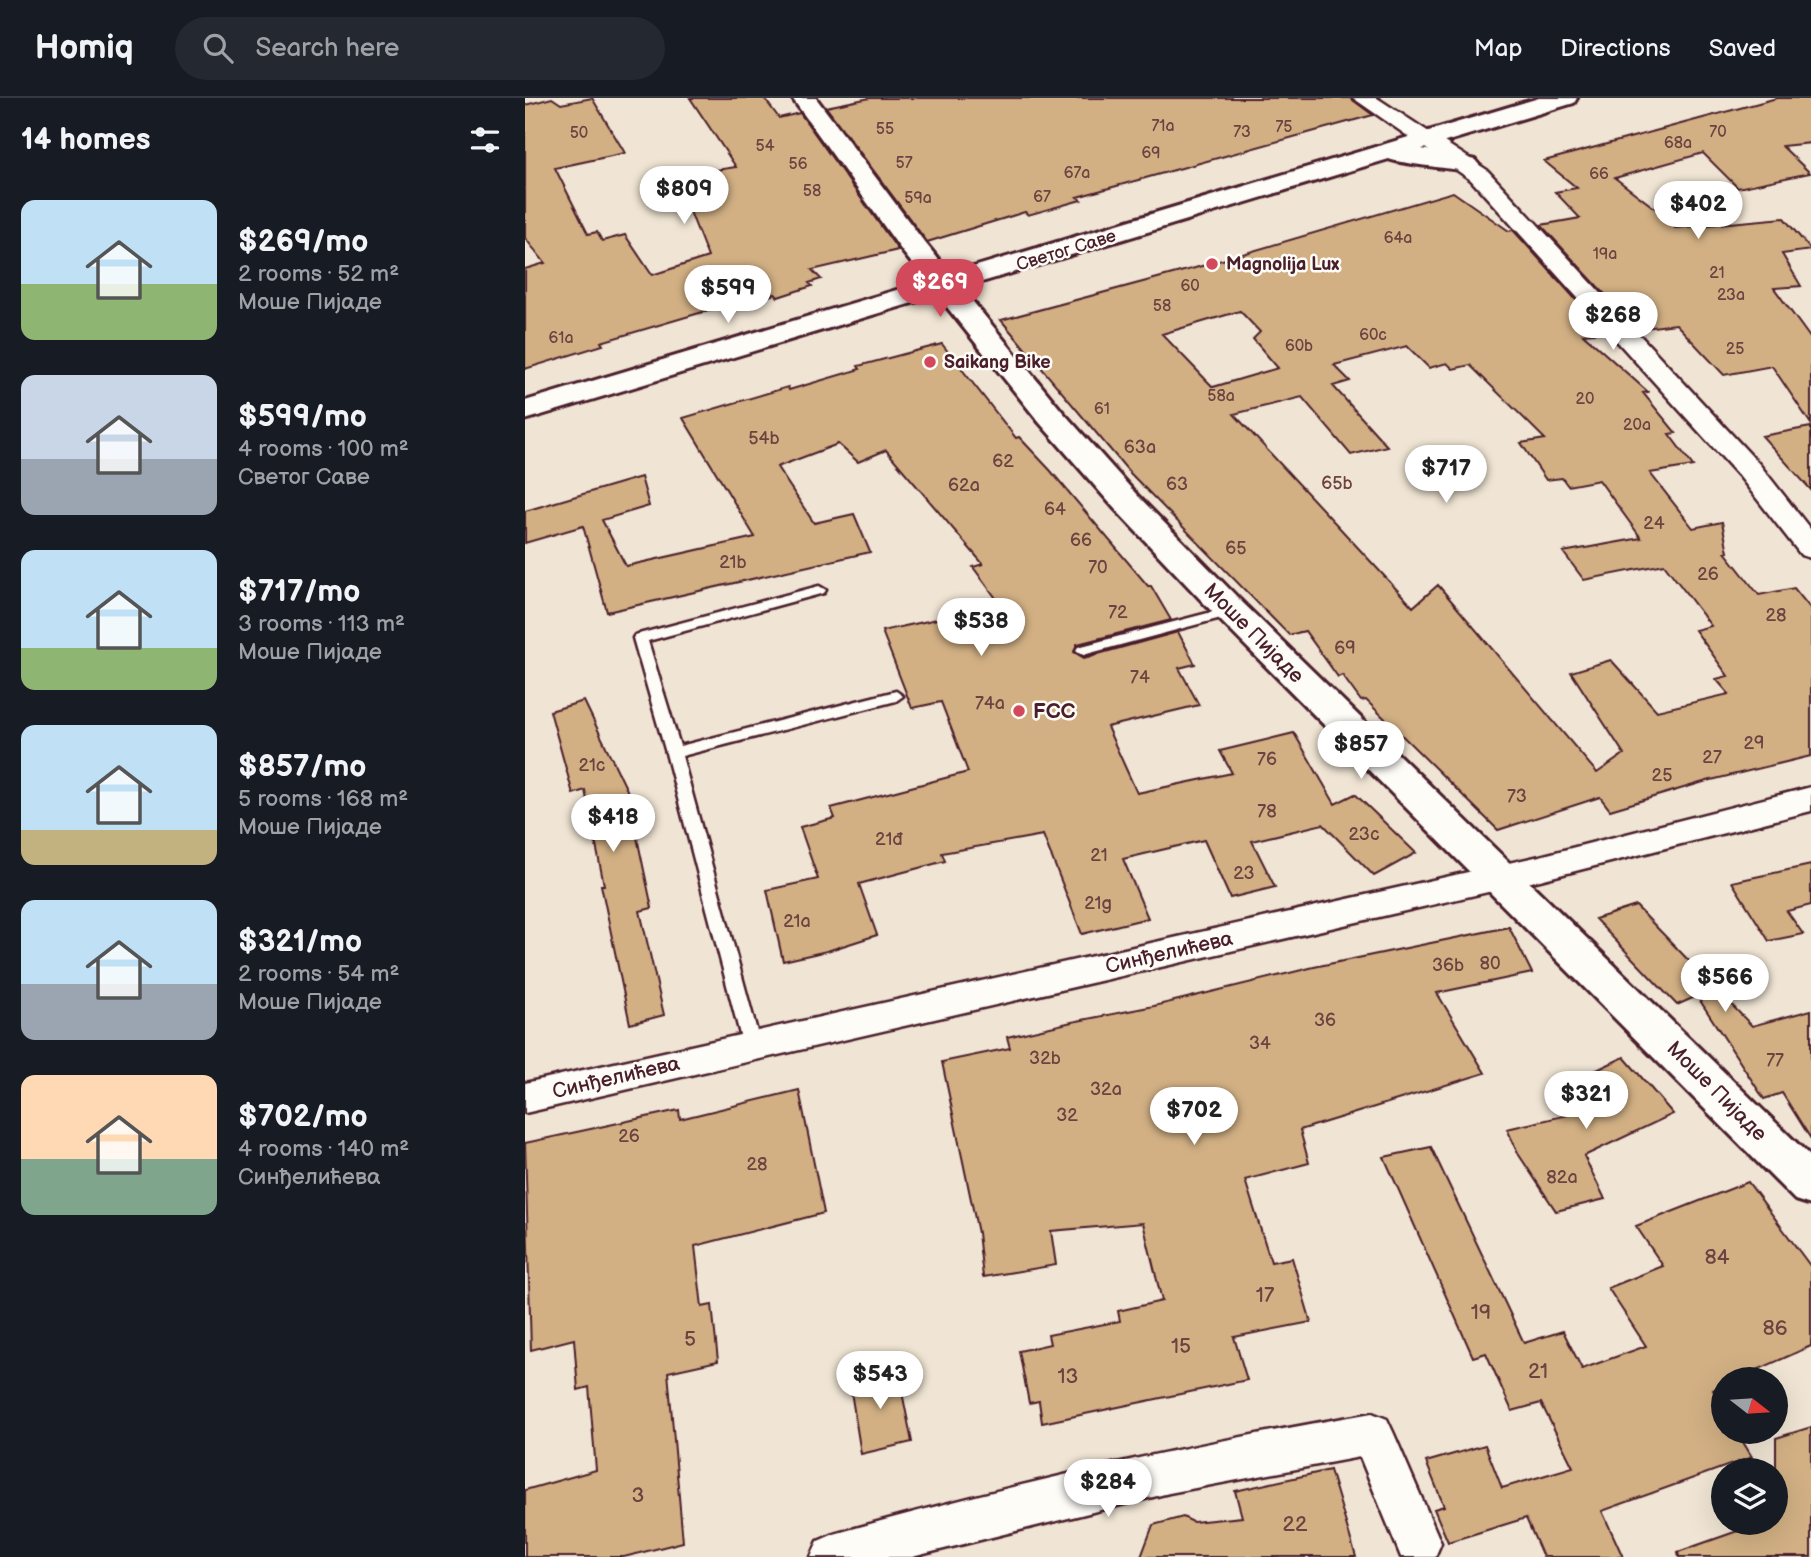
<!DOCTYPE html>
<meta charset="utf-8">
<style>
body{margin:0;font-family:"Balsamiq Sans",sans-serif;background:#242831;color:#f1f3f6;height:100vh;display:flex;flex-direction:column;font-size:26px;white-space:nowrap}
*{box-sizing:border-box;margin:0}
p{font-size:23px;color:#9ea1a6}
.icon{flex:none;width:38px;height:38px;fill:none;stroke:currentColor;stroke-width:2;stroke-linecap:round;stroke-linejoin:round}
.map{position:relative;flex:1;overflow:hidden}
.panel{display:flex;flex-direction:column;background:#171b24;width:525px}
.panel>*{flex:none}
.needle{width:46px;rotate:107deg}
.tools{position:absolute;left:1186px;top:1269px;display:grid;gap:14px}
.tools a{display:grid;place-items:center;width:77px;height:77px;border-radius:50%;background:#171b24;box-shadow:0 7px 28px #0002;font-size:35px}
.price{position:absolute;translate:-50% -60px;padding:0 16px;border-radius:24px;background:#fff;color:#222;font-size:23px;line-height:46px;filter:drop-shadow(0 2px 4px #0008)}
.price::after{content:'';position:absolute;left:50%;top:42px;width:21px;height:16px;margin-left:-10px;background:inherit;clip-path:polygon(0 0,100% 0,50% 100%)}
.price.on{background:#d1495b;color:#fff}
ul{padding:0;list-style:none}
li{display:flex;align-items:center;gap:21px;height:175px;padding:0 21px}
li span{display:grid;place-items:center;flex:none;width:196px;height:140px;border-radius:14px;color:#555}
li>.icon{margin-inline-start:auto}
span .icon{width:84px;height:84px;fill:#fffc;stroke-width:1}
li b{font-size:30px}
h2{display:flex;justify-content:space-between;align-items:center;height:84px;padding:0 21px;font-size:30px}
header{display:flex;align-items:center;gap:42px;box-sizing:border-box;height:98px;padding:0 35px;background:#171b24;border-bottom:2px solid #363941}
header strong{font-size:33px}
nav{display:flex;gap:38px;margin-inline-start:auto;font-size:24px}
.search{width:490px;height:63px;background:#242831;display:flex;align-items:center;gap:18px;box-sizing:border-box;padding:0 24px;border-radius:38px;color:#9ea1a6;font-size:26px}
main{display:flex;flex:1;min-height:0}
.map>svg:first-child{display:block}
.building{fill:#d2b084;stroke:#4a1f2b;stroke-width:2;fill-rule:evenodd}
.lines{fill:none;stroke-linecap:round;stroke-linejoin:round}
.service-casing{stroke:#4a1f2b;stroke-width:5}
.minor-casing{stroke:#4a1f2b;stroke-width:5}
.tertiary-casing{stroke:#4a1f2b;stroke-width:6}
.secondary-casing{stroke:#4a1f2b;stroke-width:6}
.service{fill:#fdfcf7;fill-rule:evenodd}
.minor{fill:#fdfcf7;fill-rule:evenodd}
.tertiary{fill:#fdfcf7;fill-rule:evenodd}
.secondary{fill:#fdfcf7;fill-rule:evenodd}
.poi-dot{fill:#d1495b;stroke:#fdfcf7;stroke-width:2.5}
.labels{text-anchor:middle;stroke-width:5;stroke-linejoin:round;paint-order:stroke}
.far-number-label{font-size:16px;fill:#6c4341}
.far-street-label{font-size:18px;fill:#4a1f2b;stroke:#fdfcf7}
.far-poi-label{font-size:18px;font-weight:bold;fill:#4a1f2b;stroke:#fdfcf7;text-anchor:start}
.number-label{font-size:18px;fill:#6c4341}
.street-label{font-size:21px;fill:#4a1f2b;stroke:#fdfcf7}
.poi-label{font-size:21px;font-weight:bold;fill:#4a1f2b;stroke:#fdfcf7;text-anchor:start}
.near-number-label{font-size:21px;fill:#6c4341}
</style>
<header>
<strong>Homiq</strong>
<div class="search"><svg class="icon" aria-label="search" viewBox="0 0 24 24"><circle cx="10" cy="10" r="6"/><path d="M15 15l6 6"/></svg>Search here</div>
<nav><a>Map</a><a>Directions</a><a>Saved</a></nav>
</header>
<main>
<section class="panel">
<h2>14 homes<svg class="icon" aria-label="filters" viewBox="0 0 24 24"><path d="M4 7h16M4 17h16"/><circle cx="9" cy="7" r="2"/><circle cx="15" cy="17" r="2"/></svg></h2>
<ul>
<li><span style="background:linear-gradient(#bfe0f5 60%,#8fb573 0)"><svg class="icon" aria-label="home" viewBox="0 0 24 24"><path d="M3 11l9-7 9 7M6 9v11h12V9"/></svg></span><div><b>$269/mo</b><p>2 rooms · 52 m²</p><p>Моше Пијаде</p></div></li>
<li><span style="background:linear-gradient(#c9d6e8 60%,#9aa5b1 0)"><svg class="icon" aria-label="home" viewBox="0 0 24 24"><path d="M3 11l9-7 9 7M6 9v11h12V9"/></svg></span><div><b>$599/mo</b><p>4 rooms · 100 m²</p><p>Светог Саве</p></div></li>
<li><span style="background:linear-gradient(#bfe0f5 70%,#8fb573 0)"><svg class="icon" aria-label="home" viewBox="0 0 24 24"><path d="M3 11l9-7 9 7M6 9v11h12V9"/></svg></span><div><b>$717/mo</b><p>3 rooms · 113 m²</p><p>Моше Пијаде</p></div></li>
<li><span style="background:linear-gradient(#bfe0f5 75%,#c2b280 0)"><svg class="icon" aria-label="home" viewBox="0 0 24 24"><path d="M3 11l9-7 9 7M6 9v11h12V9"/></svg></span><div><b>$857/mo</b><p>5 rooms · 168 m²</p><p>Моше Пијаде</p></div></li>
<li><span style="background:linear-gradient(#bfe0f5 60%,#9aa5b1 0)"><svg class="icon" aria-label="home" viewBox="0 0 24 24"><path d="M3 11l9-7 9 7M6 9v11h12V9"/></svg></span><div><b>$321/mo</b><p>2 rooms · 54 m²</p><p>Моше Пијаде</p></div></li>
<li><span style="background:linear-gradient(#ffd9b3 60%,#7fa58c 0)"><svg class="icon" aria-label="home" viewBox="0 0 24 24"><path d="M3 11l9-7 9 7M6 9v11h12V9"/></svg></span><div><b>$702/mo</b><p>4 rooms · 140 m²</p><p>Синђелићева</p></div></li>
</ul>
</section>
<div class="map">
<svg width="1286" height="1459" viewBox="0 0 1286 1459">
<rect width="100%" height="100%" fill="#f0e5d4"/>
<filter id="ink" filterUnits="userSpaceOnUse"><feTurbulence type="fractalNoise" baseFrequency=".0143" numOctaves="2"/><feDisplacementMap in="SourceGraphic" scale="14" xChannelSelector="R" yChannelSelector="G"/><feConvolveMatrix kernelMatrix="1 2 1 2 8 2 1 2 1" color-interpolation-filters="sRGB"/></filter>
<g filter="url(#ink)">
<path class="building" d="M27 0 36 6 67 0 100 55 30 70 63 136 72 134 77 143 100 137 127 177 183 159 151 78 211 69 165 0H239L254 20 275 15 373 152 287 172 296 181 284 185 287 188 253 199 250 196 224 204 222 201 76 244 78 247 0 271V171L20 165 0 140V7Z
M345 0H825L848 17 552 99 556 102 503 117 500 114 402 144 301 9Z
M1252 0H1286V45L1257 48 1285 75 1213 90 1178 55 1090 80 1144 121 1150 130 1259 120 1286 152 1257 156 1276 188 1249 190 1286 241V326L1247 268 1199 277 1151 226 1112 231 1016 127 1055 120 1030 94 1052 90 1019 63Z
M928 94 984 133 988 132 1080 234 1058 236 1123 294 1118 295 1151 335 1144 336 1168 368 1125 375 1168 430 1197 424 1203 454H1200L1234 497 1269 490 1286 511V658L1182 683 1085 712 1075 699 973 732 841 602 836 603 817 577 813 579 780 533 764 537 605 375 476 222 670 170ZM715 213 735 234 728 241 753 270 688 289 637 236ZM882 248 904 270 922 265 928 271 945 267 1020 341 996 345 1021 382 1037 380 1043 388 1074 382 1116 440 1038 454 1059 482 1139 466 1186 528 1170 532 1203 578 1191 581 1204 596 1132 613 1086 562 1046 574 1099 656 1072 675 913 487 888 509 709 316 777 299 826 357 862 348 808 288 825 283 809 267Z
M417 246 491 340 494 339 525 372 623 488H626L646 522 552 546 549 554 559 560 653 534 670 566 654 570 674 607 582 629 612 695 707 675 695 653 769 635 810 706 830 696 891 755 849 778 798 726 727 743 750 789 705 800 679 742 598 761 623 820 557 836 518 737 417 755 420 763 334 786 352 837 302 853 258 863 242 792 293 781 275 729 310 720 306 710 443 674 416 604 387 610 357 533 476 507 448 469 458 466 361 352 333 364 313 346 252 369 289 425 329 416 345 454 82 514 58 428 0 445V413L116 379 124 408 77 422 101 468 230 439 158 320 263 289 264 292 335 271 333 268Z
M1286 329V392L1237 338Z
M59 603 102 692 127 810 115 813 139 917 105 926 76 787H79L60 692 48 696 25 613Z
M1286 767V807L1262 813 1278 836 1244 843 1207 784Z
M1111 808 1227 928 1286 912V1041L1257 995 1239 1001 1172 898 1152 907 1070 821Z
M984 829 1007 875 912 895 960 975 775 1032 784 1065 720 1082 746 1164 767 1160 786 1224 709 1239 722 1282 517 1325 514 1303 504 1305 494 1253 525 1246 523 1237 595 1223 593 1213 637 1203 618 1125 526 1133 531 1167 458 1179 453 1135 417 964 485 950 482 939 547 924 629 908 789 869Z
M1099 959 1148 1016 1059 1058 1080 1101 1031 1113 994 1057 982 1031 1043 1017 1025 994Z
M274 992 299 1115 170 1148 177 1209 187 1207 193 1263 143 1274 158 1444 99 1459H0V1392L71 1372 64 1289 53 1292 49 1241 6 1252 0 1045 154 1012 155 1021Z
M906 1049 999 1245 1038 1233 1057 1271 1121 1248 1083 1190 1138 1168 1111 1128 1223 1084 1286 1169V1248L1212 1281H1199V1287L1188 1292 1199 1311V1334H1212L1227 1359 1077 1413 1098 1459H1018L1001 1420 923 1444 909 1411 919 1408 901 1364 960 1347 977 1390 1048 1369 1016 1305 987 1313 961 1255 948 1259 859 1059Z
M372 1269 387 1344 336 1356 324 1281Z
M1286 1329V1459H1154L1153 1454 1238 1424H1251V1340Z
M805 1372 831 1459H616L628 1427 658 1419 668 1424 717 1419 710 1393Z"/>
<g class="lines">
<g class="service-casing">
<path id="service" d="M294 488 301 492 299 495 123 543 155 648 371 593 378 598 371 603 157 658 236 948 233 953 227 955 221 953 218 948 141 655 108 540 110 537Z
M706 509 713 513 711 516 558 557 551 552 553 549Z"/>
</g>
<g class="minor-casing">
<path id="minor" d="M828 0H852L962 72 1235 367 1286 432V460L1276 457 1215 379 946 82Z
M1286 689V713L1015 782 0 1015V985L1015 758Z
M847 1315 862 1321 869 1336 916 1445 910 1459H876L835 1359 644 1395 387 1459H286L293 1443 309 1436C486 1386 665 1346 847 1315Z"/>
</g>
<g class="tertiary-casing">
<path id="tertiary" d="M1014 0H1052L1049 5 897 51 950 62 954 67 950 72C943 74 868 64 864 61L0 322V303Z"/>
</g>
<g class="secondary-casing">
<path id="secondary" d="M267 0H291L397 141 536 312 612 397 718 505 1286 1059V1107L1270 1102 694 521 590 411 514 324 377 153Z"/>
</g>
<use href="#service" class="service"/>
<use href="#minor" class="minor"/>
<use href="#tertiary" class="tertiary"/>
<use href="#secondary" class="secondary"/>
</g>
</g>
<g class="poi-dot">
<circle cx="687" cy="166" r="7"/>
<circle cx="405" cy="264" r="7"/>
<circle cx="494" cy="613" r="7"/>
</g>
<g class="labels">
<g class="far-number-label">
<text x="638" y="33">71a</text>
<text x="759" y="34">75</text>
<text x="360" y="36">55</text>
<text x="717" y="39">73</text>
<text x="1193" y="39">70</text>
<text x="54" y="40">50</text>
<text x="1153" y="50">68a</text>
<text x="240" y="53">54</text>
<text x="626" y="60">69</text>
<text x="379" y="70">57</text>
<text x="273" y="71">56</text>
<text x="552" y="80">67a</text>
<text x="1074" y="81">66</text>
<text x="287" y="98">58</text>
<text x="517" y="104">67</text>
<text x="393" y="105">59a</text>
<text x="873" y="145">64a</text>
<text x="1080" y="161">19a</text>
<text x="1192" y="180">21</text>
<text x="665" y="193">60</text>
<text x="1206" y="202">23a</text>
<text x="637" y="213">58</text>
<text x="848" y="242">60c</text>
<text x="36" y="245">61a</text>
<text x="774" y="253">60b</text>
<text x="1210" y="256">25</text>
<text x="696" y="303">58a</text>
<text x="1060" y="306">20</text>
<text x="577" y="316">61</text>
<text x="1112" y="332">20a</text>
</g>
<g class="far-street-label">
<text transform="translate(541 152) rotate(-17)" y="6">Светог Саве</text>
</g>
<g class="far-poi-label">
<text x="701" y="172">Magnolija Lux</text>
<text x="419" y="270">Saikang Bike</text>
</g>
<g class="number-label">
<text x="239" y="346">54b</text>
<text x="615" y="355">63a</text>
<text x="478" y="369">62</text>
<text x="812" y="391">65b</text>
<text x="652" y="392">63</text>
<text x="439" y="393">62a</text>
<text x="530" y="417">64</text>
<text x="1129" y="431">24</text>
<text x="556" y="448">66</text>
<text x="711" y="456">65</text>
<text x="208" y="470">21b</text>
<text x="573" y="475">70</text>
<text x="1183" y="482">26</text>
<text x="593" y="520">72</text>
<text x="1251" y="523">28</text>
<text x="820" y="556">69</text>
<text x="615" y="585">74</text>
<text x="465" y="611">74a</text>
<text x="1229" y="651">29</text>
<text x="1187" y="665">27</text>
<text x="742" y="667">76</text>
<text x="67" y="673">21c</text>
<text x="1137" y="683">25</text>
<text x="992" y="704">73</text>
<text x="742" y="719">78</text>
<text x="839" y="742">23c</text>
<text x="364" y="747">21đ</text>
<text x="574" y="763">21</text>
<text x="719" y="781">23</text>
<text x="573" y="811">21g</text>
<text x="272" y="829">21a</text>
<text x="965" y="871">80</text>
<text x="923" y="873">36b</text>
<text x="800" y="928">36</text>
<text x="735" y="951">34</text>
<text x="520" y="966">32b</text>
<text x="1250" y="968">77</text>
<text x="581" y="997">32a</text>
<text x="542" y="1023">32</text>
<text x="104" y="1044">26</text>
<text x="232" y="1072">28</text>
<text x="1037" y="1085">82a</text>
</g>
<g class="street-label">
<text transform="translate(729 535) rotate(45)" y="7">Моше Пијаде</text>
<text transform="translate(644 854) rotate(-13)" y="7">Синђелићева</text>
<text transform="translate(91 979) rotate(-13)" y="7">Синђелићева</text>
<text transform="translate(1192 993) rotate(45)" y="7">Моше Пијаде</text>
</g>
<g class="poi-label">
<text x="508" y="620">FCC</text>
</g>
<g class="near-number-label">
<text x="1192" y="1166">84</text>
<text x="740" y="1204">17</text>
<text x="956" y="1221">19</text>
<text x="1250" y="1237">86</text>
<text x="165" y="1248">5</text>
<text x="656" y="1255">15</text>
<text x="1013" y="1280">21</text>
<text x="543" y="1285">13</text>
<text x="113" y="1404">3</text>
<text x="770" y="1433">22</text>
</g>
</g>
</svg>
<div class="tools">
<a><svg class="needle" viewBox="-14 -14 28 28"><path d="M0-13l5 13h-10z" fill="#e53935"/><path d="M0 13l5-13h-10z" fill="#9ea1a6"/></svg></a>
<a><svg class="icon" aria-label="layers" viewBox="0 0 24 24"><path d="M12 4l9 5-9 5-9-5zM3 14l9 5 9-5"/></svg></a>
</div>
<b class="price" style="left:159px;top:128px">$809</b>
<b class="price" style="left:1173px;top:143px">$402</b>
<b class="price on" style="left:415px;top:221px">$269</b>
<b class="price" style="left:203px;top:227px">$599</b>
<b class="price" style="left:1088px;top:254px">$268</b>
<b class="price" style="left:921px;top:407px">$717</b>
<b class="price" style="left:456px;top:560px">$538</b>
<b class="price" style="left:836px;top:683px">$857</b>
<b class="price" style="left:88px;top:756px">$418</b>
<b class="price" style="left:1200px;top:916px">$566</b>
<b class="price" style="left:1061px;top:1033px">$321</b>
<b class="price" style="left:669px;top:1049px">$702</b>
<b class="price" style="left:355px;top:1313px">$543</b>
<b class="price" style="left:583px;top:1421px">$284</b>
</div>
</main>
